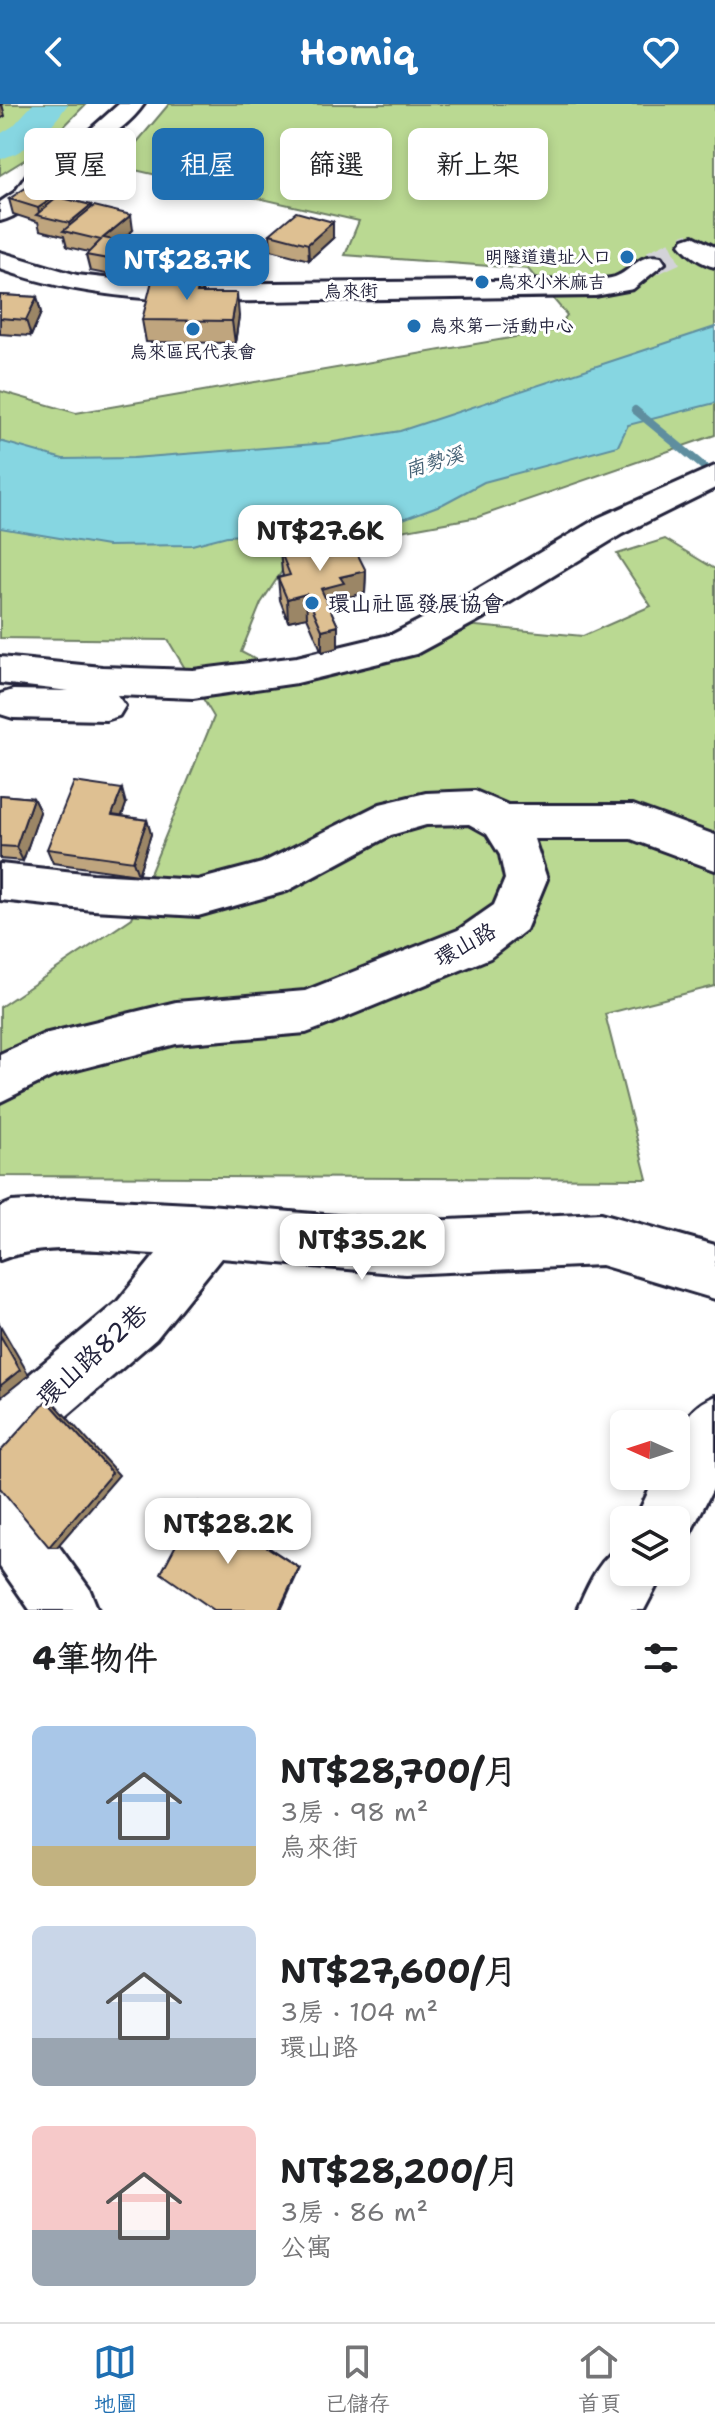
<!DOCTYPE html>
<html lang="zh-TW">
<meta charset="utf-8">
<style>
body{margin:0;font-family:"Shantell Sans","LXGW WenKai TC",sans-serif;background:#f6f6f6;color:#202124;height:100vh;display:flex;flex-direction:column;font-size:30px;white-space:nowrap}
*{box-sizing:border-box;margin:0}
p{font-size:26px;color:#757577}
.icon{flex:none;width:44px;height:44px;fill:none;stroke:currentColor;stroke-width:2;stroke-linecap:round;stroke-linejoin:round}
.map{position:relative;height:1506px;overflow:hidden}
.side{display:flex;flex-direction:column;background:#fff;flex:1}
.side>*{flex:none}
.top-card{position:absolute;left:24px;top:24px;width:668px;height:72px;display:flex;gap:16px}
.needle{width:52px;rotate:273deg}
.controls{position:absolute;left:610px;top:1306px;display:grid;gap:16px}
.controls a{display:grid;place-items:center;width:80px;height:80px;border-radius:12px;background:#fff;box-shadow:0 4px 12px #0003;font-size:40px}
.price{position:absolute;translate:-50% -68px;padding:0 18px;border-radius:16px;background:#fff;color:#222;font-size:26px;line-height:52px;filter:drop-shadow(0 2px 4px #0008)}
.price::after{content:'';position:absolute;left:50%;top:48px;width:24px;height:18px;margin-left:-12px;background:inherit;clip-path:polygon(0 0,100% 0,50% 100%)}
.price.selected{background:#1f6fb2;color:#fff}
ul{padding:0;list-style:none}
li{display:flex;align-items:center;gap:24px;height:200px;padding:0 32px}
li span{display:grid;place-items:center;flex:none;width:224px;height:160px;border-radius:12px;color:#555}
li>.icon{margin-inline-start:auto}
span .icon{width:96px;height:96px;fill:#fffc;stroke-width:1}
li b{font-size:34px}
h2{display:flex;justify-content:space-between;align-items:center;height:96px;padding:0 32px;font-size:34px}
.tag{padding:0 28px;border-radius:12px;background:#fff;box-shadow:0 4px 12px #0003;font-size:28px;line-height:72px}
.tag.selected{background:#1f6fb2;color:#fff}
header{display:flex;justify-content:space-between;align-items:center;height:104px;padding:0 32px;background:#1f6fb2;color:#fff;font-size:36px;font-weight:700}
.tabs{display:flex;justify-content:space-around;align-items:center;height:112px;border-top:2px solid #e0e0e0;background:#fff;font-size:22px;color:#757577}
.tabs a{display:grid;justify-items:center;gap:4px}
.tabs .selected{color:#1f6fb2}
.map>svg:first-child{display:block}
.green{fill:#bad992;stroke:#6e7e66;stroke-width:2}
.water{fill:#86d6e1;stroke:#5e8e9f;stroke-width:2}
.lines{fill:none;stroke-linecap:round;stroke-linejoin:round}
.stream{stroke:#5e8e9f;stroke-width:8}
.river{fill:#86d6e1;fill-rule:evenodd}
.minor-tunnel{stroke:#d3d3d8;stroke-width:25;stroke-dasharray:25 12;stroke-linecap:butt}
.minor-casing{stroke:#22223b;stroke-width:6}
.major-casing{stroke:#22223b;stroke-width:6}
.minor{fill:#fff;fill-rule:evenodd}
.major{fill:#fff;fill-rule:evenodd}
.wall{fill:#bfa57e;stroke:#22223b;stroke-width:2}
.shaded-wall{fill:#9b8666;stroke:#22223b;stroke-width:2}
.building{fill:#dec092;stroke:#22223b;stroke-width:2}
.poi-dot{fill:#1f6fb2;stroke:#fff;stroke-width:3}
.labels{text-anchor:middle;stroke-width:6;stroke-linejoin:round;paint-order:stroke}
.far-poi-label{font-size:18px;fill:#22223b;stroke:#fff;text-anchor:start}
.far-street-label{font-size:18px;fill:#22223b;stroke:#fff}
.far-water-label{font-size:20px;font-style:italic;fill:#456175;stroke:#fff}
.poi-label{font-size:22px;fill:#22223b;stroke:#fff;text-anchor:start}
.street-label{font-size:22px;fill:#22223b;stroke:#fff}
.near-street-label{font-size:26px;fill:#22223b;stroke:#fff}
</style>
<header><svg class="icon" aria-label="back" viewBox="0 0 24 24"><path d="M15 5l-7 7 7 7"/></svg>Homiq<svg class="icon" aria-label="heart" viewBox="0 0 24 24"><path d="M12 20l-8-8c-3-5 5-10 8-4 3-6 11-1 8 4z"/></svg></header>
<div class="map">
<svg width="715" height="1506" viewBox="0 0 715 1506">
<rect width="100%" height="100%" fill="#fff"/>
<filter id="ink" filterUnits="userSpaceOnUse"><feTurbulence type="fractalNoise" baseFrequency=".0125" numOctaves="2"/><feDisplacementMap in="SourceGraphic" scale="16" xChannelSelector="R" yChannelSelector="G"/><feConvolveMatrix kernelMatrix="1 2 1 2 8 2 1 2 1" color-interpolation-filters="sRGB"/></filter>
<g filter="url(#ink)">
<path class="green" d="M0 0H86L42 45 0 71Z
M169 0H715V331L478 413 296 446 261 499 241 548 291 574 444 519 583 532 651 502 617 450 665 435 715 465V882L605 910 647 1075 0 1072V903L132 814 214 613 168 536 0 534V287L76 309 556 226 567 211 528 165 345 151 359 117 117 62Z"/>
<path class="water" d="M715 223V299L628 321 618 342 484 378 443 400 347 436 260 430 227 432 192 441 107 442 0 424V337L63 355 133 354 328 339 400 327Z"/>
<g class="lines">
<path class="stream" d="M635 306 715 372"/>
<path class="river" d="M33 0H68C51 24 29 48 0 55V30L13 22Z"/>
<path class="minor-tunnel" d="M652 159 693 140"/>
<g class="minor-casing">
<path id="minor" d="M693 132 715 143V163C702 160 688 151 680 140L684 135Z
M0 148 77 171 158 180 595 176C601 175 609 175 615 173 633 166 640 148 661 153L665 159 633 185 595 192C503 193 412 195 320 196 211 198 104 202 0 165Z
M715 362V384L622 430 492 509 416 550 297 579 193 594 117 591 125 602 119 612 106 616 13 614 0 610V590L13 586 69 587 0 579V553L102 563 193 566 297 553 393 530 468 491 598 414Z
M475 687 508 701H633L715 731V766L631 735H534L547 775 526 826 490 854 322 923 306 929 176 940 53 972 0 998V950L44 930 176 898 305 887 458 826 494 801 505 775 500 751 487 730 469 720 426 721 391 731 287 787 198 812 93 806 0 796V760L93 770 198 776 262 759 380 700 426 689Z
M77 1094 209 1101 405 1118 601 1109 715 1141V1195L601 1161 405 1170 221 1154 156 1235 20 1352 0 1361V1295L118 1197 156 1150C107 1148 46 1137 0 1156V1103L12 1098Z
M715 1292V1381L686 1437 676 1441V1416H635L656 1372H676C676 1335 678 1308 715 1292Z
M0 1381 21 1390 89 1484 98 1506H30L0 1463Z
M624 1441V1468H664L644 1506H577C587 1483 600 1451 624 1441Z"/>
</g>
<g class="major-casing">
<path id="major" d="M119 0H144C121 33 84 44 55 68 33 85 35 108 0 117V98L15 88 35 59 84 31Z"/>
</g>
<use href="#minor" class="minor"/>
<use href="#major" class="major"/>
</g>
<path class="wall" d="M60 94 91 101 92 104 133 126 121 137 143 157 127 174 90 167 86 151 89 148 67 143 64 132 40 126 38 118 13 110 9 95Z
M270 130 333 134 309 156 271 146Z
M201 174 202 189 239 212 235 239 146 238 142 216Z
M0 191 37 193 41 209 31 232 0 230Z
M280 446 366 467 365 489 344 494V502L330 505 338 522V544L322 548 307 513 288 517 280 496 278 474 283 472 282 468Z
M0 691 33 694 40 708 23 757 0 755Z
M126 700 122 712 147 716 151 730 138 771 53 759 47 745Z"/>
<path class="shaded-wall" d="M0 0H2L5 12 0 15Z
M59 90 63 105 40 112 38 104Z
M91 101 94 117 71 129 69 119Z
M131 111 133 126 106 150 103 134Z
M333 118V134L309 156 308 140Z
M140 141 143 157 127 174 124 158Z
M201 174 203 196 197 189Z
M237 189 239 212 235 239 232 217Z
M37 193 41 209 31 232 26 216Z
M366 467 365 489 344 494V502L322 507 321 485 340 473Z
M306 490 307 513 288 517 287 495Z
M338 522V544L322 548V526Z
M122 685 126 700 117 725 112 711Z
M33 694 40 708 23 757 16 743Z
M147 716 151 730 138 771 133 757Z
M0 1221 29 1271 0 1294Z
M47 1296 55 1300 119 1371 57 1443H49Z
M199 1398 300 1464 281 1506H279Z"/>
<path class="building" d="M30 81 59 90 38 104 9 95Z
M58 93 91 101 69 119 36 111Z
M94 102 131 111 103 134 140 141 124 158 86 151 101 136 63 127Z
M296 108 333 118 308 140 270 130Z
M153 173 201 174 197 189H237L232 217 142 216Z
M0 191 37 193 26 216 0 214Z
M348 431 366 467 340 473 344 479 321 485 338 522 322 526 306 490 287 495 278 474 290 471 280 446Z
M74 678 122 685 112 711 147 716 133 757 47 745Z
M0 691 33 694 16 743 0 742Z
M0 1231 20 1266 0 1282Z
M47 1296 112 1369 49 1443 0 1384V1348Z
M199 1398 299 1464 279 1506H214L161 1469Z"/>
</g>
<g class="poi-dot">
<circle cx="627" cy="153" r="8"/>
<circle cx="482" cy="178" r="8"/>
<circle cx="414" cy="222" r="8"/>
<circle cx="193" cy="225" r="8"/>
<circle cx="312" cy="499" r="8"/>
</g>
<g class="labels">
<g class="far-poi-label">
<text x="611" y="159" text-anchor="end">明隧道遺址入口</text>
<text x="498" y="184">烏來小米麻吉</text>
<text x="430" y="228">烏來第一活動中心</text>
<text x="193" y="254" text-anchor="middle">烏來區民代表會</text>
</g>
<g class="far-street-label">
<text transform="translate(351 187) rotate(-1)" y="6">烏來街</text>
</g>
<g class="far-water-label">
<text transform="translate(434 358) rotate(-17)" y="7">南勢溪</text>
</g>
<g class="poi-label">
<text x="328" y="507">環山社區發展協會</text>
</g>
<g class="street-label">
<text transform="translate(465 840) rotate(-29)" y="8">環山路</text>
</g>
<g class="near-street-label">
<text transform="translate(92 1251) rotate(-42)" y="9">環山路82巷</text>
</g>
</g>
</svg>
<div class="controls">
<a><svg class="needle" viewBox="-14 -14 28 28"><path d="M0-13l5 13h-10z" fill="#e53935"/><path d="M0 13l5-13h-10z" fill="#757577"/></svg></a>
<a><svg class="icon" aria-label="layers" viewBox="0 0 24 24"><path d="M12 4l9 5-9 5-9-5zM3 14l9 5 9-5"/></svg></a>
</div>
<b class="price selected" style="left:187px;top:198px">NT$28.7K</b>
<b class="price" style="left:320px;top:469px">NT$27.6K</b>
<b class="price" style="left:362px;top:1178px">NT$35.2K</b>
<b class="price" style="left:228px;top:1462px">NT$28.2K</b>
<div class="top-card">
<a class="tag">買屋</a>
<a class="tag selected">租屋</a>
<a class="tag">篩選</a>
<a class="tag">新上架</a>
</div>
</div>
<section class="side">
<h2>4筆物件<svg class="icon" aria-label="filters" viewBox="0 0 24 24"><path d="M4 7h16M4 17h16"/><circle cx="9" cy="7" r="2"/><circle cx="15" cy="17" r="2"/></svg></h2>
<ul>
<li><span style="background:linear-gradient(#a9c7e8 75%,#c2b280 0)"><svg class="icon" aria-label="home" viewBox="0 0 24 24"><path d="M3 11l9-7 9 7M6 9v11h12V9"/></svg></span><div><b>NT$28,700/月</b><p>3房 · 98 m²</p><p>烏來街</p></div></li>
<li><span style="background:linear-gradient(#c9d6e8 70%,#9aa5b1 0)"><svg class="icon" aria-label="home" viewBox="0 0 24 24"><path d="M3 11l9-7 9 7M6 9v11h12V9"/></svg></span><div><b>NT$27,600/月</b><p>3房 · 104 m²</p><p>環山路</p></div></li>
<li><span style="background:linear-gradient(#f6c9c9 65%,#9aa5b1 0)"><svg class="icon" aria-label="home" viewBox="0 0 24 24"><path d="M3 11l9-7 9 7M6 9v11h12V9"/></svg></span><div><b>NT$28,200/月</b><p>3房 · 86 m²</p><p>公寓</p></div></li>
</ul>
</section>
<nav class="tabs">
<a class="selected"><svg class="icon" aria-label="map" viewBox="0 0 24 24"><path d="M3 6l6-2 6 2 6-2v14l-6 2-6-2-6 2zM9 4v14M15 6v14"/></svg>地圖</a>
<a><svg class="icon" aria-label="saved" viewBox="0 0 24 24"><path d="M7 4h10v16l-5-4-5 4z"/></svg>已儲存</a>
<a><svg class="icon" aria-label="home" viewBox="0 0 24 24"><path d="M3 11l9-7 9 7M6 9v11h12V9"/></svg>首頁</a>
</nav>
